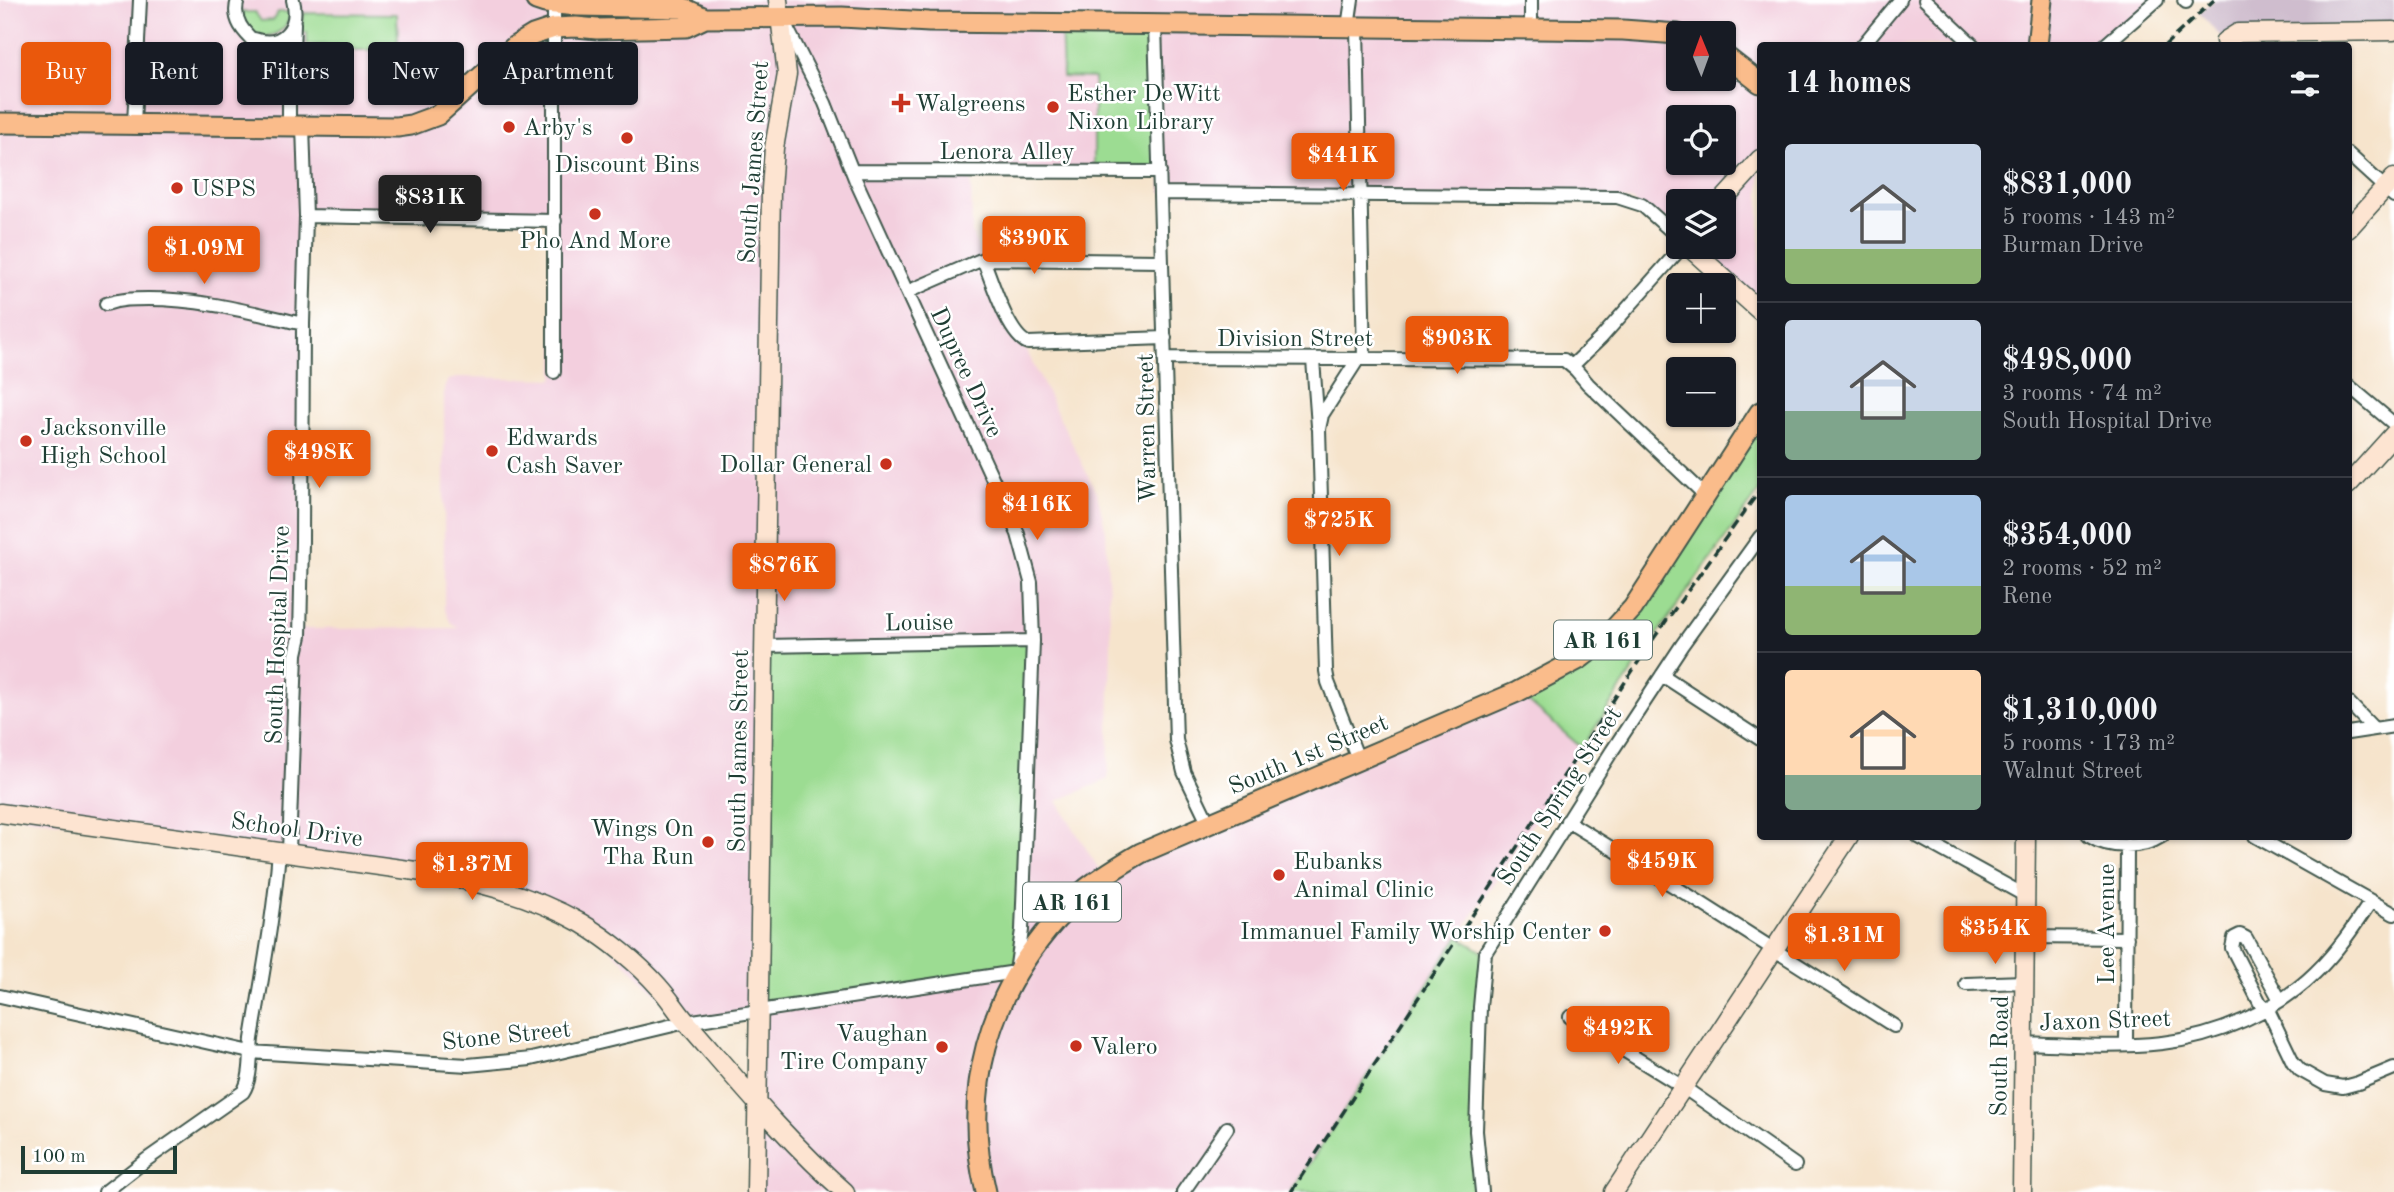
<!DOCTYPE html>
<meta charset="utf-8">
<style>
body{margin:0;font-family:"Old Standard TT",serif;background:#20242c;color:#f1f3f6;height:100vh;display:flex;flex-direction:column;font-size:26px;white-space:nowrap}
*{box-sizing:border-box;margin:0}
p{font-size:23px;color:#9ea1a6}
.icon{flex:none;width:38px;height:38px;fill:none;stroke:currentColor;stroke-width:2;stroke-linecap:round;stroke-linejoin:round}
.map{position:relative;flex:1;overflow:hidden}
.drawer{position:absolute;left:1757px;top:42px;width:595px;height:798px;display:flex;flex-direction:column;background:#171b24;border-radius:7px;box-shadow:0 2px 5px #0004}
.drawer>*{flex:none}
.top-card{position:absolute;left:21px;top:42px;width:665px;height:63px;display:flex;gap:14px}
.needle{width:46px;rotate:359deg}
.tools{position:absolute;left:1666px;top:21px;display:grid;gap:14px}
.tools a{display:grid;place-items:center;width:70px;height:70px;border-radius:7px;background:#171b24;box-shadow:0 2px 5px #0004;font-size:35px}
.scale{position:absolute;left:21px;bottom:18px;width:156px;box-sizing:border-box;padding-left:7px;border:4px solid #1f3d34;border-top:0;font-size:19px;line-height:24px;white-space:nowrap;color:#1f3d34;-webkit-text-stroke:5px #fff;paint-order:stroke}
.price{position:absolute;translate:-50% -60px;padding:0 16px;border-radius:7px;background:#ea580c;color:#fff;font-size:23px;line-height:46px;filter:drop-shadow(0 2px 4px #0008)}
.price::after{content:'';position:absolute;left:50%;top:42px;width:21px;height:16px;margin-left:-10px;background:inherit;clip-path:polygon(0 0,100% 0,50% 100%)}
.price.current{background:#222;color:#fff}
ul{padding:0;list-style:none}
li{display:flex;align-items:center;gap:21px;height:175px;padding:0 28px}
li+li{border-top:2px solid #363941}
li span{display:grid;place-items:center;flex:none;width:196px;height:140px;border-radius:7px;color:#555}
li>.icon{margin-inline-start:auto}
span .icon{width:84px;height:84px;fill:#fffc;stroke-width:1}
li b{font-size:30px}
h2{display:flex;justify-content:space-between;align-items:center;height:84px;padding:0 28px;font-size:30px}
.chip{padding:0 24px;border-radius:7px;background:#171b24;box-shadow:0 2px 5px #0004;font-size:24px;line-height:63px}
.chip.current{background:#ea580c;color:#fff}
.map>svg:first-child{display:block}
.built{fill:#f3cfde;fill-rule:evenodd}
.industrial{fill:#cfbdce}
.green{fill:#9cdc92;stroke:#5e8c63;stroke-width:2}
.lines{fill:none;stroke-linecap:round;stroke-linejoin:round}
.street-casing{stroke:#3f564b;stroke-width:16}
.secondary-casing{stroke:#3f564b;stroke-width:21}
.primary-casing{stroke:#3f564b;stroke-width:23}
.street{stroke:#fff;stroke-width:12}
.secondary{stroke:#fde4d1;stroke-width:18}
.primary{stroke:#fabc8b;stroke-width:19}
.rail{stroke:#1f3d34;stroke-width:3.5;stroke-dasharray:10 5;stroke-linecap:butt}
.poi-dot{fill:#c8321e;stroke:#fff;stroke-width:2.5}
.labels{text-anchor:middle;stroke-width:5;stroke-linejoin:round;paint-order:stroke}
.shield{fill:#fff;stroke:#627771;stroke-width:2}
.shield-label{font-size:23px;font-weight:bold;fill:#1f3d34}
.poi-label{font-size:24px;fill:#1f3d34;stroke:#fff;text-anchor:start}
.street-label{font-size:24px;fill:#1f3d34;stroke:#fff}
</style>
<div class="map">
<svg width="2394" height="1192" viewBox="0 0 2394 1192">
<rect width="100%" height="100%" fill="#fff"/>
<filter id="ink" filterUnits="userSpaceOnUse"><feTurbulence type="fractalNoise" baseFrequency=".0143" numOctaves="2"/><feDisplacementMap in="SourceGraphic" scale="14" xChannelSelector="R" yChannelSelector="G"/><feConvolveMatrix kernelMatrix="1 2 1 2 8 2 1 2 1" color-interpolation-filters="sRGB"/></filter>
<filter id="wash" filterUnits="userSpaceOnUse"><feTurbulence type="fractalNoise" baseFrequency=".00686" numOctaves="4" result="noise"/><feDisplacementMap in="SourceGraphic" scale="28" xChannelSelector="R" yChannelSelector="G"/><feGaussianBlur stdDeviation="1.57" result="paint"/><feColorMatrix in="noise" values="0 0 0 0 0 0 0 0 0 0 0 0 0 0 0 0 0 1.4 0 .05"/><feComposite in="paint" operator="in"/></filter>
<g filter="url(#wash)">
<rect width="100%" height="100%" fill="#f6e4cc"/>
<path class="built" d="M0 0H2157L2104 45 1760 46V311L1689 247H1724V201H1678V237L1631 200 1161 193V173L971 172 972 233 1008 320 1022 341 1097 494 1106 531 1111 644 1108 779 1057 801 1103 876 1517 692 1582 748 1291 1192H756L757 1011 686 1022 592 931 492 887 0 813ZM1678 33H1724V79H1678ZM1678 117H1724V163H1678ZM306 217 555 221 554 379 462 377 448 380 444 388V608L450 622 458 628 301 629Z"/>
<path class="industrial" d="M2214 0H2394V31L2225 41 2199 13Z"/>
<path class="green" d="M241 12H255L261 21 273 20 278 12H292C286 33 268 43 249 30Z
M304 13 397 14 398 41 396 42 395 50H349L348 46 307 45V32H297L301 27Z
M1061 23 1155 25 1160 171H1094V78L1063 77Z
M1760 412V490L1654 638 1582 748 1517 692 1603 641Z
M1033 641 1016 972 757 1011 764 646Z
M1458 937 1485 953 1480 1008 1482 1192H1291Z"/>
</g>
<g filter="url(#ink)">
<g class="lines">
<g class="street-casing">
<path id="street" d="M238 0C228 28 259 42 273 62 280 71 284 81 289 92
M554 0V372
M1531 0V29
M1925 0 1974 46
M2184 0 2186 2
M1155 25 1176 740 1184 772 1209 824
M1348 27 1352 0
M1357 27 1364 359
M254 39C282 49 300 27 293 0
M1862 46 1900 0
M2104 46 2157 0
M134 124 140 0
M289 126V92L292 83 294 23
M2348 154 2394 196
M853 171 1160 172
M1161 193 1617 197 1642 205 1678 237
M306 216 555 221
M983 259C991 278 1008 336 1028 343L1165 338
M907 292 983 259 1162 261
M106 304C120 299 133 299 148 299 204 299 249 312 303 324
M1165 358 1564 360 1576 370 1588 384 1706 496
M1358 359 1322 415 1319 429 1326 671 1328 682 1358 759
M1313 360 1318 426
M1572 366 1601 338 1682 247
M2348 385 2394 424
M764 646 1033 641
M1662 675 1760 739
M2348 702 2374 729
M2348 733 2394 726
M1567 821 1693 898 1894 1026
M1917 836 2026 896
M2089 836C2109 849 2142 849 2162 836
M2255 836 2394 914
M289 852 296 654 300 636 302 541 303 324 306 216 303 126
M2025 937 2127 938
M1966 984 2024 982
M0 996 250 1052 468 1065 531 1059 686 1022 1016 972 1022 930 1033 641 1031 582 1018 534 856 181 825 103 785 24
M2280 1000 2246 938 2240 935 2234 938 2232 948 2260 1003 2268 1010 2293 1062 2300 1070 2325 1084 2343 1087 2358 1083 2394 1068
M1570 1017 1683 1087 1795 1165
M2024 1043C2069 1045 2117 1048 2162 1043 2216 1037 2276 1011 2315 973 2337 952 2354 927 2371 901
M2126 1045 2127 845
M105 1192 146 1160 243 1092C252 1078 250 1056 252 1039 262 977 274 915 279 851
M1183 1192 1227 1128
M1482 1192 1476 1131 1480 1007 1485 953 1612 751 1682 645 1760 537"/>
</g>
<g class="secondary-casing">
<path id="secondary" d="M2225 41 2238 33 2394 31
M1722 201 1760 159
M2348 229 2394 178
M1689 247 1760 311
M2348 485 2394 434
M0 813 430 873C481 882 535 897 581 923 608 939 638 963 659 987 670 999 678 1013 689 1025 738 1081 788 1142 845 1192
M756 1192 771 189 774 148 787 74 778 0
M1614 1192 1849 836
M2022 1192 2026 836"/>
</g>
<g class="primary-casing">
<path id="primary" d="M536 0 545 3 578 6 683 8 705 18 842 17 929 22 1623 30 1678 34
M2037 46 2042 0
M1724 55 1760 83
M0 123 397 127 411 125 438 115 515 46 533 35 554 28 576 27 597 29 686 27 705 18
M986 1192C961 1090 988 996 1057 919 1067 909 1076 897 1087 888 1104 875 1122 864 1141 853L1517 692 1581 658 1603 641 1633 608 1760 412"/>
</g>
<use href="#street" class="street"/>
<use href="#secondary" class="secondary"/>
<use href="#primary" class="primary"/>
<path class="rail" d="M2164 46 2214 0
M1291 1192 1654 638 1760 490"/>
</g>
</g>
<g class="poi-dot">
<path d="M897.5 92.5h7v7h7v7h-7v7h-7v-7h-7v-7h7z"/>
<circle cx="1053" cy="107" r="7"/>
<circle cx="509" cy="127" r="7"/>
<circle cx="627" cy="138" r="7"/>
<circle cx="177" cy="188" r="7"/>
<circle cx="595" cy="214" r="7"/>
<circle cx="26" cy="441" r="7"/>
<circle cx="492" cy="451" r="7"/>
<circle cx="886" cy="464" r="7"/>
<circle cx="708" cy="842" r="7"/>
<circle cx="1279" cy="875" r="7"/>
<circle cx="1605" cy="931" r="7"/>
<circle cx="1076" cy="1046" r="7"/>
<circle cx="942" cy="1047" r="7"/>
</g>
<g class="labels">
<g class="shield">
<rect x="1554" y="620.5" width="98" height="39" rx="5"/>
<rect x="1023" y="882.5" width="98" height="39" rx="5"/>
</g>
<g class="shield-label">
<text x="1603" y="648">AR 161</text>
<text x="1072" y="910">AR 161</text>
</g>
<g class="poi-label">
<text x="1067" y="101">Esther DeWitt<tspan x="1067" dy="28">Nixon Library</tspan></text>
<text x="915" y="111">Walgreens</text>
<text x="523" y="135">Arby's</text>
<text x="627" y="172" text-anchor="middle">Discount Bins</text>
<text x="191" y="196">USPS</text>
<text x="595" y="248" text-anchor="middle">Pho And More</text>
<text x="40" y="435">Jacksonville<tspan x="40" dy="28">High School</tspan></text>
<text x="506" y="445">Edwards<tspan x="506" dy="28">Cash Saver</tspan></text>
<text x="872" y="472" text-anchor="end">Dollar General</text>
<text x="694" y="836" text-anchor="end">Wings On<tspan x="694" dy="28">Tha Run</tspan></text>
<text x="1293" y="869">Eubanks<tspan x="1293" dy="28">Animal Clinic</tspan></text>
<text x="1591" y="939" text-anchor="end">Immanuel Family Worship Center</text>
<text x="928" y="1041" text-anchor="end">Vaughan<tspan x="928" dy="28">Tire Company</tspan></text>
<text x="1090" y="1054">Valero</text>
</g>
<g class="street-label">
<text x="1007" y="159">Lenora Alley</text>
<text transform="translate(753 162) rotate(-86)" y="8">South James Street</text>
<text x="1295" y="346">Division Street</text>
<text transform="translate(967 372) rotate(65)" y="8">Dupree Drive</text>
<text transform="translate(1146 428) rotate(-91)" y="8">Warren Street</text>
<text transform="translate(919 622) rotate(-1)" y="8">Louise</text>
<text transform="translate(277 635) rotate(-88)" y="8">South Hospital Drive</text>
<text transform="translate(738 751) rotate(-89)" y="8">South James Street</text>
<text transform="translate(1308 754) rotate(-23)" y="8">South 1st Street</text>
<text transform="translate(1559 796) rotate(-57)" y="8">South Spring Street</text>
<text transform="translate(297 829) rotate(8)" y="8">School Drive</text>
<text transform="translate(2106 924) rotate(-90)" y="8">Lee Avenue</text>
<text transform="translate(2105 1020) rotate(-2)" y="8">Jaxon Street</text>
<text transform="translate(506 1035) rotate(-6)" y="8">Stone Street</text>
<text transform="translate(1999 1056) rotate(-89)" y="8">South Road</text>
</g>
</g>
</svg>
<div class="tools">
<a><svg class="needle" viewBox="-14 -14 28 28"><path d="M0-13l5 13h-10z" fill="#e53935"/><path d="M0 13l5-13h-10z" fill="#9ea1a6"/></svg></a>
<a><svg class="icon" aria-label="locate" viewBox="0 0 24 24"><circle cx="12" cy="12" r="6"/><path d="M12 2v4M12 18v4M2 12h4M18 12h4"/></svg></a>
<a><svg class="icon" aria-label="layers" viewBox="0 0 24 24"><path d="M12 4l9 5-9 5-9-5zM3 14l9 5 9-5"/></svg></a>
<a>+</a>
<a>−</a>
</div>
<div class="scale">100 m</div>
<b class="price" style="left:1343px;top:193px">$441K</b>
<b class="price current" style="left:430px;top:235px">$831K</b>
<b class="price" style="left:1034px;top:276px">$390K</b>
<b class="price" style="left:204px;top:286px">$1.09M</b>
<b class="price" style="left:1457px;top:376px">$903K</b>
<b class="price" style="left:319px;top:490px">$498K</b>
<b class="price" style="left:1037px;top:542px">$416K</b>
<b class="price" style="left:1339px;top:558px">$725K</b>
<b class="price" style="left:784px;top:603px">$876K</b>
<b class="price" style="left:1662px;top:899px">$459K</b>
<b class="price" style="left:472px;top:902px">$1.37M</b>
<b class="price" style="left:1995px;top:966px">$354K</b>
<b class="price" style="left:1844px;top:973px">$1.31M</b>
<b class="price" style="left:1618px;top:1066px">$492K</b>
<div class="top-card">
<a class="chip current">Buy</a>
<a class="chip">Rent</a>
<a class="chip">Filters</a>
<a class="chip">New</a>
<a class="chip">Apartment</a>
</div>
<section class="drawer">
<h2>14 homes<svg class="icon" aria-label="filters" viewBox="0 0 24 24"><path d="M4 7h16M4 17h16"/><circle cx="9" cy="7" r="2"/><circle cx="15" cy="17" r="2"/></svg></h2>
<ul>
<li><span style="background:linear-gradient(#c9d6e8 75%,#8fb573 0)"><svg class="icon" aria-label="home" viewBox="0 0 24 24"><path d="M3 11l9-7 9 7M6 9v11h12V9"/></svg></span><div><b>$831,000</b><p>5 rooms · 143 m²</p><p>Burman Drive</p></div></li>
<li><span style="background:linear-gradient(#c9d6e8 65%,#7fa58c 0)"><svg class="icon" aria-label="home" viewBox="0 0 24 24"><path d="M3 11l9-7 9 7M6 9v11h12V9"/></svg></span><div><b>$498,000</b><p>3 rooms · 74 m²</p><p>South Hospital Drive</p></div></li>
<li><span style="background:linear-gradient(#a9c7e8 65%,#8fb573 0)"><svg class="icon" aria-label="home" viewBox="0 0 24 24"><path d="M3 11l9-7 9 7M6 9v11h12V9"/></svg></span><div><b>$354,000</b><p>2 rooms · 52 m²</p><p>Rene</p></div></li>
<li><span style="background:linear-gradient(#ffd9b3 75%,#7fa58c 0)"><svg class="icon" aria-label="home" viewBox="0 0 24 24"><path d="M3 11l9-7 9 7M6 9v11h12V9"/></svg></span><div><b>$1,310,000</b><p>5 rooms · 173 m²</p><p>Walnut Street</p></div></li>
</ul>
</section>
</div>
